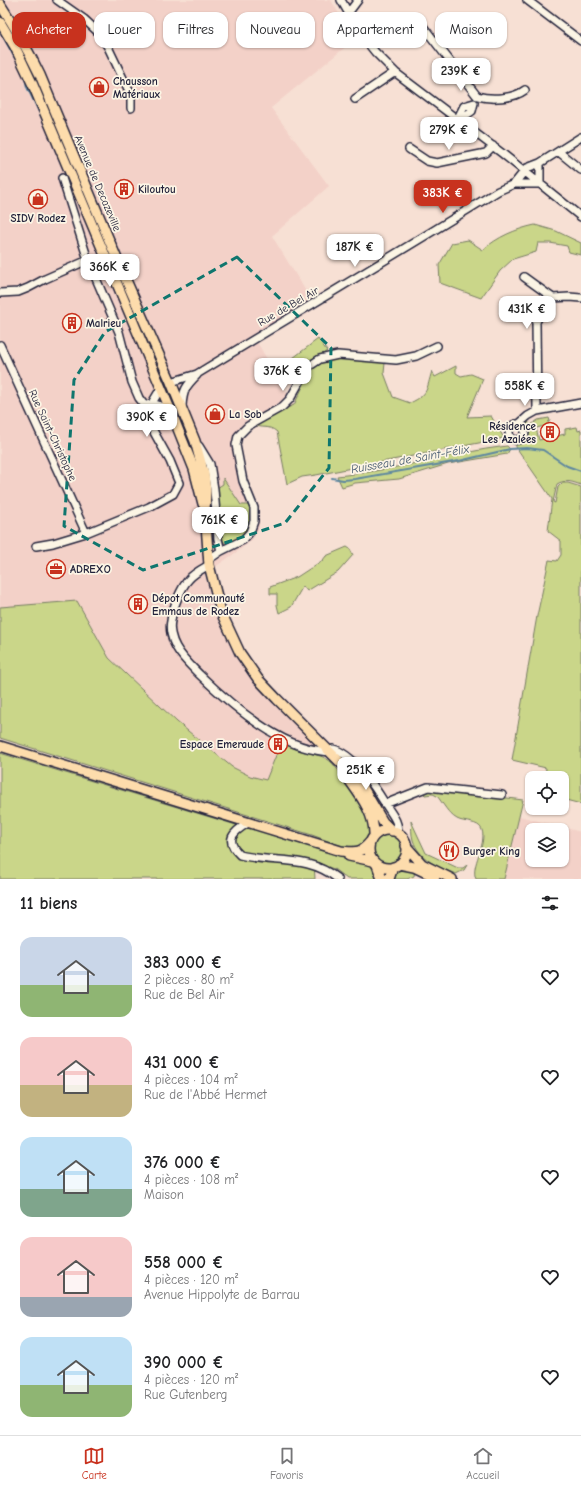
<!DOCTYPE html>
<html lang="fr">
<meta charset="utf-8">
<style>
body{margin:0;font-family:"Comic Neue",sans-serif;background:#f6f6f6;color:#202124;height:100vh;display:flex;flex-direction:column;font-size:15px;white-space:nowrap}
*{box-sizing:border-box;margin:0}
p{font-size:13px;color:#757577}
.icon{flex:none;width:22px;height:22px;fill:none;stroke:currentColor;stroke-width:2;stroke-linecap:round;stroke-linejoin:round}
.map{position:relative;height:879px;overflow:hidden}
.side{display:flex;flex-direction:column;background:#fff;flex:1}
.side>*{flex:none}
.banner{position:absolute;left:12px;top:12px;width:557px;height:36px;display:flex;gap:8px}
.buttons{position:absolute;left:525px;top:771px;display:grid;gap:8px}
.buttons a{display:grid;place-items:center;width:44px;height:44px;border-radius:8px;background:#fff;box-shadow:0 1px 3px #0004;font-size:20px}
.price{position:absolute;translate:-50% -34px;padding:0 9px;border-radius:8px;background:#fff;color:#222;font-size:13px;line-height:26px;filter:drop-shadow(0 1px 2px #0008)}
.price::after{content:'';position:absolute;left:50%;top:24px;width:12px;height:9px;margin-left:-6px;background:inherit;clip-path:polygon(0 0,100% 0,50% 100%)}
.price.current{background:#c8321e;color:#fff}
ul{padding:0;list-style:none}
li{display:flex;align-items:center;gap:12px;height:100px;padding:0 20px}
li span{display:grid;place-items:center;flex:none;width:112px;height:80px;border-radius:12px;color:#555}
li>.icon{margin-inline-start:auto}
span .icon{width:48px;height:48px;fill:#fffc;stroke-width:1}
li b{font-size:17px}
h2{display:flex;justify-content:space-between;align-items:center;height:48px;padding:0 20px;font-size:17px}
.pill{padding:0 14px;border-radius:12px;background:#fff;box-shadow:0 1px 3px #0004;font-size:14px;line-height:36px}
.pill.current{background:#c8321e;color:#fff}
.dock{display:flex;justify-content:space-around;align-items:center;height:56px;border-top:1px solid #e0e0e0;background:#fff;font-size:11px;color:#757577}
.dock a{display:grid;justify-items:center;gap:2px}
.dock .current{color:#c8321e}
.map>svg:first-child{display:block}
.built{fill:#f3d1c8;fill-rule:evenodd}
.green{fill:#cad689;stroke:#767c62}
.lines{fill:none;stroke-linecap:round;stroke-linejoin:round}
.stream{stroke:#5c86a0;stroke-width:2}
.minor-casing{stroke:#22223b;stroke-width:10}
.major-casing{stroke:#22223b;stroke-width:12}
.minor{stroke:#fcf5e5;stroke-width:7}
.major{stroke:#fddcac;stroke-width:9}
.marked{fill:none;stroke:#0f766e;stroke-width:3;stroke-dasharray:8 5;stroke-linejoin:round}
.labels{text-anchor:middle;stroke-width:3.5;stroke-linejoin:round;paint-order:stroke}
.poi-label{font-size:11px;font-weight:bold;fill:#22223b;stroke:#fcf5e5;text-anchor:start}
.street-label{font-size:11px;fill:#22223b;stroke:#fcf5e5}
.water-label{font-size:12px;font-style:italic;fill:#3f546d;stroke:#fcf5e5}
</style>
<div class="map">
<svg width="581" height="879" viewBox="0 0 581 879">
<rect width="100%" height="100%" fill="#f7e0d4"/>
<filter id="ink" filterUnits="userSpaceOnUse"><feTurbulence type="fractalNoise" baseFrequency=".025" numOctaves="2"/><feDisplacementMap in="SourceGraphic" scale="8" xChannelSelector="R" yChannelSelector="G"/><feConvolveMatrix kernelMatrix="1 2 1 2 8 2 1 2 1" color-interpolation-filters="sRGB"/></filter>
<g filter="url(#ink)">
<path class="built" d="M0 0H331L354 40 271 108 329 186 272 236 312 301 254 337 294 405 253 424 243 433 238 444 244 477 259 512V527L253 539 241 549 205 574 214 610 235 653 257 686 314 741 322 757 299 750 281 743 266 780 250 776 232 767 177 722 109 658 77 601 0 607Z
M519 816 581 832V879H504ZM532 830H562V860H532Z"/>
<path class="green" d="M535 225 556 231 581 243V255L569 252 567 246 550 243H538L536 252 513 259 500 271 481 298 440 283 439 265 452 243 468 240 483 250C497 237 516 229 535 225Z
M318 339 327 351 302 369 293 358Z
M339 359H352L385 363 384 373 393 397 410 403C429 394 426 390 432 371L435 377 456 366V373L461 376 471 374 483 379 467 417 491 416 504 438 316 475 302 477 287 484 277 432C268 424 262 430 253 424L294 405 311 370 317 364 326 361Z
M549 418 550 421 548 422 549 425 536 428 539 440 565 434V429L577 427 578 431 581 430V485C573 482 565 479 557 484L553 502 555 503 558 487 562 483H568L581 487V804L562 799V778H545L546 768 512 760 537 616 549 560 557 561 561 555V541L548 531 552 499 516 447V442L525 439 528 431 527 421 531 425 538 420Z
M507 446 510 449 507 454 448 464 399 479 355 483 342 487 337 476C394 471 450 453 507 446Z
M223 478 241 505H249C250 509 251 514 251 518 250 532 237 544 223 542L220 532 217 488 223 484Z
M347 547 350 549 353 555 338 572 307 591 303 586 291 607 279 613 277 605V594H270V587L297 577 323 560 326 556Z
M77 601 109 658 177 722 232 767 250 776 266 780 281 743C287 745 292 748 298 750 308 754 321 754 330 761 341 771 373 817 370 832 369 843 361 846 352 850L312 835 0 738V607Z
M0 753 246 828H250L371 864 374 868 379 879H347L334 869 314 862 315 879H0Z
M427 788 523 800 504 879H476C470 866 487 845 482 830 479 821 464 823 457 819 448 814 443 803 437 796L433 794 425 795 423 793Z
M411 821 426 853 458 868H463L467 865 464 870 456 874C438 867 419 859 413 840 411 834 412 827 411 821Z
M374 849a15 15 0 1 1 30 0a15 15 0 1 1-30 0Z
M404 869 415 871 414 876 407 879H391L397 870Z"/>
<g class="lines">
<path class="stream" d="M0 31 15 58
M25 78 27 87 44 122
M332 478 343 480 355 479 459 461 510 449 527 448 543 450 567 466 581 471"/>
<g class="minor-casing">
<path id="minor" d="M57 0 84 19 98 32 108 47 131 95V108
M341 0 360 33 375 52 396 73 503 154 581 217
M527 0 581 41
M349 12 358 0
M422 25 477 96C491 100 513 99 525 90
M355 99 392 74 396 73
M474 103 472 111 459 120V116L464 106Z
M409 149 427 161 437 163 486 153 493 146
M559 152 581 170
M540 163V184H514L527 168 540 163 581 137
M62 178 88 260 119 332 132 382 139 398 145 406
M524 277 553 298
M0 293 18 292 28 288 45 279 88 260
M0 345 86 533 149 507 173 494 179 483 170 461 150 425 146 415 145 406 152 403
M171 382 197 374C297 313 398 253 498 191L514 184
M161 388 152 403 170 409
M182 406C183 390 186 386 197 375
M537 411 536 322 539 316 553 298 569 297 581 298
M509 432a8 8 0 1 1 16 0a8 8 0 1 1-16 0Z
M519 424 528 416 537 411 581 403
M199 446 210 464 214 489 218 539 221 551
M36 546 53 543 86 533
M208 560 221 551 243 540 250 532 254 521V508L243 481 236 445 238 436 248 426 282 407 290 399 308 367 320 359 338 355 396 360 416 356 437 346
M209 565C202 569 194 573 189 579 181 587 172 610 171 621 169 629 172 640 176 647 182 658 191 666 200 675 229 703 275 743 316 750 322 751 328 753 333 749 354 754 375 787 386 805 391 813 400 823 397 832
M385 804 428 787 502 795
M248 823C233 832 224 840 240 855 276 864 307 854 338 879"/>
</g>
<g class="major-casing">
<path id="major" d="M0 4C15 27 28 50 40 75L122 271 171 382 195 441 204 474 206 491 205 511 209 565 221 612 240 653 258 679 277 699 347 769 362 786 383 822 392 831
M0 22 15 47 33 85 170 409 194 469 203 504
M0 746 341 851C356 852 360 854 370 842
M345 774C358 793 375 812 374 836
M369 849a19 19 0 1 1 38 0a19 19 0 1 1-38 0Z
M406 846 422 864 452 879
M349 856 373 861
M399 864 414 867 435 877
M377 865 382 879
M389 879 393 867"/>
</g>
<use href="#minor" class="minor"/>
<use href="#major" class="major"/>
</g>
</g>
<path class="marked" d="M237 257 331 348 329 468 285 523 143 570 64 526 74 380 105 332Z"/>
<defs>
<g id="shop-ring" transform="scale(1)"><circle r="9.5" fill="#fcf5e5" stroke="#c8321e" stroke-width="1.5"/><path d="M-5-2.5h2.3a2.7 3.5 0 0 1 5.4 0H5L5.5 6h-11ZM-1.5-2.5h3a1.5 2.3 0 0 0-3 0Z" fill="#c8321e"/></g>
<g id="building-ring" transform="scale(1)"><circle r="9.5" fill="#fcf5e5" stroke="#c8321e" stroke-width="1.5"/><path d="M-4-6H4V6H1V3H-1V6H-4ZM-2.5-4.3h1.7v1.8h-1.7ZM.8-4.3h1.7v1.8H.8ZM-2.5-1h1.7V.8h-1.7ZM.8-1h1.7V.8H.8Z" fill="#c8321e"/></g>
<g id="office-ring" transform="scale(1)"><circle r="9.5" fill="#fcf5e5" stroke="#c8321e" stroke-width="1.5"/><path d="M-6-3h4V-5.5h4V-3h4V5H-6ZM-1-4.5V-3h2v-1.5ZM-6 0V1H6V0Z" fill="#c8321e"/></g>
<g id="restaurant-ring" transform="scale(1)"><circle r="9.5" fill="#fcf5e5" stroke="#c8321e" stroke-width="1.5"/><path d="M-5-6h1v4h1v-4h1v4h1v-4h1v5L-1.5 .5V6h-2V.5L-5-1ZM5-6V6H3V1.5H1.5Q1.5-4 5-6Z" fill="#c8321e"/></g>
</defs>
<g fill-rule="evenodd">
<use href="#shop-ring" x="99" y="87"/>
<use href="#building-ring" x="124" y="189"/>
<use href="#shop-ring" x="38" y="199"/>
<use href="#building-ring" x="72" y="323"/>
<use href="#shop-ring" x="215" y="414"/>
<use href="#building-ring" x="550" y="432"/>
<use href="#office-ring" x="56" y="569"/>
<use href="#building-ring" x="138" y="604"/>
<use href="#building-ring" x="278" y="744"/>
<use href="#restaurant-ring" x="449" y="851"/>
</g>
<g class="labels">
<g class="poi-label">
<text x="113" y="85">Chausson<tspan x="113" dy="13">Matériaux</tspan></text>
<text x="138" y="193">Kiloutou</text>
<text x="38" y="222" text-anchor="middle">SIDV Rodez</text>
<text x="86" y="327">Malrieu</text>
<text x="229" y="418">La Sob</text>
<text x="536" y="430" text-anchor="end">Résidence<tspan x="536" dy="13">Les Azalées</tspan></text>
<text x="70" y="573">ADREXO</text>
<text x="152" y="602">Dépot Communauté<tspan x="152" dy="13">Emmaus de Rodez</tspan></text>
<text x="264" y="748" text-anchor="end">Espace Emeraude</text>
<text x="463" y="855">Burger King</text>
</g>
<g class="street-label">
<text transform="translate(98 183) rotate(67)" y="4">Avenue de Decazeville</text>
<text transform="translate(288 306) rotate(-30)" y="4">Rue de Bel Air</text>
<text transform="translate(53 435) rotate(65)" y="4">Rue Saint-Christophe</text>
</g>
<g class="water-label">
<text transform="translate(410 459) rotate(-10)" y="4">Ruisseau de Saint-Félix</text>
</g>
</g>
</svg>
<div class="buttons">
<a><svg class="icon" aria-label="locate" viewBox="0 0 24 24"><circle cx="12" cy="12" r="6"/><path d="M12 2v4M12 18v4M2 12h4M18 12h4"/></svg></a>
<a><svg class="icon" aria-label="layers" viewBox="0 0 24 24"><path d="M12 4l9 5-9 5-9-5zM3 14l9 5 9-5"/></svg></a>
</div>
<b class="price" style="left:461px;top:92px">239K €</b>
<b class="price" style="left:449px;top:151px">279K €</b>
<b class="price current" style="left:443px;top:214px">383K €</b>
<b class="price" style="left:355px;top:268px">187K €</b>
<b class="price" style="left:110px;top:288px">366K €</b>
<b class="price" style="left:527px;top:330px">431K €</b>
<b class="price" style="left:283px;top:392px">376K €</b>
<b class="price" style="left:525px;top:407px">558K €</b>
<b class="price" style="left:147px;top:438px">390K €</b>
<b class="price" style="left:220px;top:541px">761K €</b>
<b class="price" style="left:366px;top:791px">251K €</b>
<div class="banner">
<a class="pill current">Acheter</a>
<a class="pill">Louer</a>
<a class="pill">Filtres</a>
<a class="pill">Nouveau</a>
<a class="pill">Appartement</a>
<a class="pill">Maison</a>
</div>
</div>
<section class="side">
<h2>11 biens<svg class="icon" aria-label="filters" viewBox="0 0 24 24"><path d="M4 7h16M4 17h16"/><circle cx="9" cy="7" r="2"/><circle cx="15" cy="17" r="2"/></svg></h2>
<ul>
<li><span style="background:linear-gradient(#c9d6e8 60%,#8fb573 0)"><svg class="icon" aria-label="home" viewBox="0 0 24 24"><path d="M3 11l9-7 9 7M6 9v11h12V9"/></svg></span><div><b>383 000 €</b><p>2 pièces · 80 m²</p><p>Rue de Bel Air</p></div><svg class="icon" aria-label="heart" viewBox="0 0 24 24"><path d="M12 20l-8-8c-3-5 5-10 8-4 3-6 11-1 8 4z"/></svg></li>
<li><span style="background:linear-gradient(#f6c9c9 60%,#c2b280 0)"><svg class="icon" aria-label="home" viewBox="0 0 24 24"><path d="M3 11l9-7 9 7M6 9v11h12V9"/></svg></span><div><b>431 000 €</b><p>4 pièces · 104 m²</p><p>Rue de l'Abbé Hermet</p></div><svg class="icon" aria-label="heart" viewBox="0 0 24 24"><path d="M12 20l-8-8c-3-5 5-10 8-4 3-6 11-1 8 4z"/></svg></li>
<li><span style="background:linear-gradient(#bfe0f5 65%,#7fa58c 0)"><svg class="icon" aria-label="home" viewBox="0 0 24 24"><path d="M3 11l9-7 9 7M6 9v11h12V9"/></svg></span><div><b>376 000 €</b><p>4 pièces · 108 m²</p><p>Maison</p></div><svg class="icon" aria-label="heart" viewBox="0 0 24 24"><path d="M12 20l-8-8c-3-5 5-10 8-4 3-6 11-1 8 4z"/></svg></li>
<li><span style="background:linear-gradient(#f6c9c9 75%,#9aa5b1 0)"><svg class="icon" aria-label="home" viewBox="0 0 24 24"><path d="M3 11l9-7 9 7M6 9v11h12V9"/></svg></span><div><b>558 000 €</b><p>4 pièces · 120 m²</p><p>Avenue Hippolyte de Barrau</p></div><svg class="icon" aria-label="heart" viewBox="0 0 24 24"><path d="M12 20l-8-8c-3-5 5-10 8-4 3-6 11-1 8 4z"/></svg></li>
<li><span style="background:linear-gradient(#bfe0f5 60%,#8fb573 0)"><svg class="icon" aria-label="home" viewBox="0 0 24 24"><path d="M3 11l9-7 9 7M6 9v11h12V9"/></svg></span><div><b>390 000 €</b><p>4 pièces · 120 m²</p><p>Rue Gutenberg</p></div><svg class="icon" aria-label="heart" viewBox="0 0 24 24"><path d="M12 20l-8-8c-3-5 5-10 8-4 3-6 11-1 8 4z"/></svg></li>
</ul>
</section>
<nav class="dock">
<a class="current"><svg class="icon" aria-label="map" viewBox="0 0 24 24"><path d="M3 6l6-2 6 2 6-2v14l-6 2-6-2-6 2zM9 4v14M15 6v14"/></svg>Carte</a>
<a><svg class="icon" aria-label="saved" viewBox="0 0 24 24"><path d="M7 4h10v16l-5-4-5 4z"/></svg>Favoris</a>
<a><svg class="icon" aria-label="home" viewBox="0 0 24 24"><path d="M3 11l9-7 9 7M6 9v11h12V9"/></svg>Accueil</a>
</nav>
